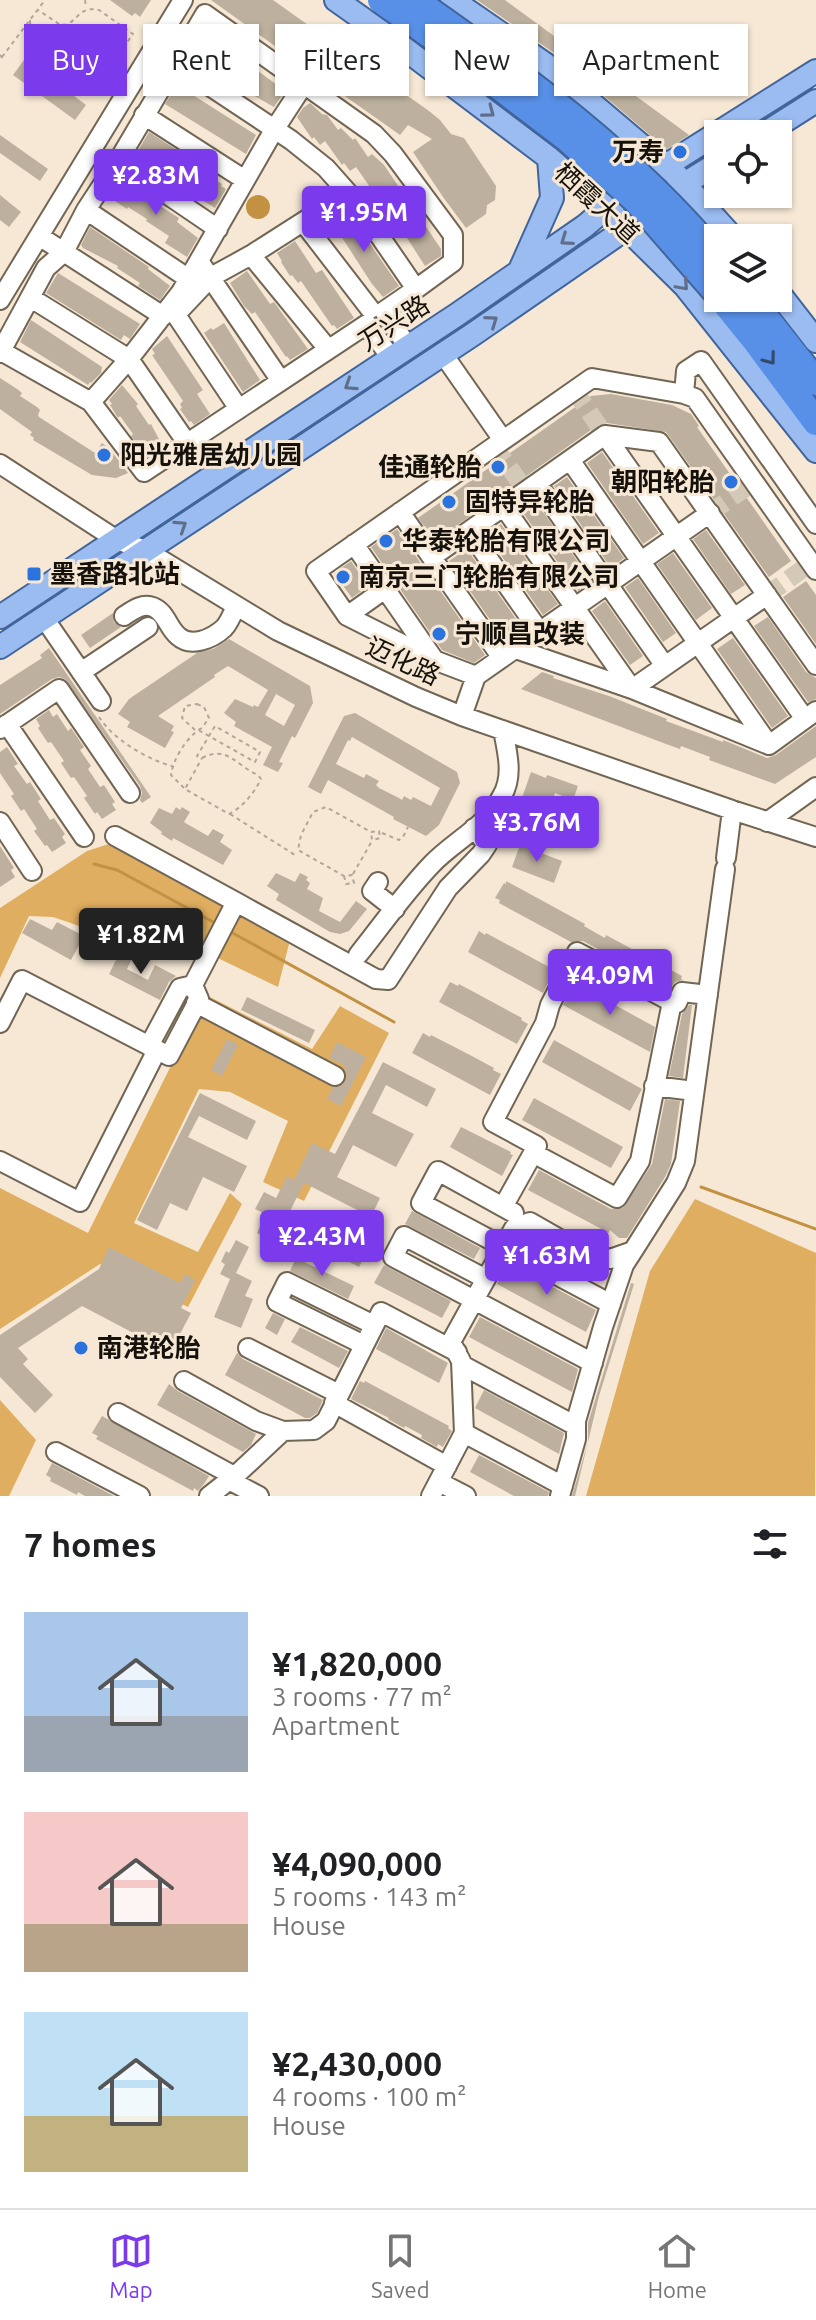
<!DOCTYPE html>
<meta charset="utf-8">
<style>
body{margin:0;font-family:Ubuntu,"Noto Sans SC",sans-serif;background:#f6f6f6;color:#202124;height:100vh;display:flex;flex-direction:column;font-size:30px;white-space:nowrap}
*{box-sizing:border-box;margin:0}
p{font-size:26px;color:#757577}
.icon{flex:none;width:44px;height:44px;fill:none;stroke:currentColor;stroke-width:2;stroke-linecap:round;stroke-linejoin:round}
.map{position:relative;height:1496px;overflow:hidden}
.side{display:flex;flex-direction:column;background:#fff;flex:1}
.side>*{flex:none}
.top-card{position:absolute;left:24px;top:24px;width:768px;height:72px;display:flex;gap:16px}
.fabs{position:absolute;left:704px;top:120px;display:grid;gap:16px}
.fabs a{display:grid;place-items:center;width:88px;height:88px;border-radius:0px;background:#fff;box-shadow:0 2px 6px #0004;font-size:40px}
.price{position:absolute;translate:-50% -68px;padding:0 18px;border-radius:8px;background:#7c3aed;color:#fff;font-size:26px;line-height:52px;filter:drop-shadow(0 2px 4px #0008)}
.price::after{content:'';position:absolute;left:50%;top:48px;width:24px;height:18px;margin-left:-12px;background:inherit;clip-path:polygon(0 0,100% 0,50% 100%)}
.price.on{background:#222;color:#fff}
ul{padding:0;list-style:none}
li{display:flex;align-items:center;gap:24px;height:200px;padding:0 24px}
li span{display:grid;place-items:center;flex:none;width:224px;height:160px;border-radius:0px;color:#555}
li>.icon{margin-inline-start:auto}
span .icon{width:96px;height:96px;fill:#fffc;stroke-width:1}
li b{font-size:34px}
h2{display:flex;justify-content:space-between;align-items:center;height:96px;padding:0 24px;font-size:34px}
.chip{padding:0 28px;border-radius:0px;background:#fff;box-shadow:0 2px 6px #0004;font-size:28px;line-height:72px}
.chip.on{background:#7c3aed;color:#fff}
.menu{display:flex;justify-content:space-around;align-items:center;height:112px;border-top:2px solid #e0e0e0;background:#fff;font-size:22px;color:#757577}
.menu a{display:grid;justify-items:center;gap:4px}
.menu .on{color:#7c3aed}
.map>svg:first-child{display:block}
.forest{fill:#e0ae60}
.water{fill:#c29242}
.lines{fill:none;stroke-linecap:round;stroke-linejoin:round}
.stream{stroke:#c29242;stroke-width:3}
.building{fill:#bdb09e;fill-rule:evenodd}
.minor-tunnel{stroke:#d4c8b7;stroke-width:18;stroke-dasharray:18 9;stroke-linecap:butt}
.minor-casing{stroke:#716554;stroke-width:22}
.major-casing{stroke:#41649b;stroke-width:26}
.highway-casing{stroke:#41649b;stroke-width:30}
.path{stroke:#b1a697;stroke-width:2;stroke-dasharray:4 4;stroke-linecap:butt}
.minor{stroke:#fff;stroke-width:18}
.major{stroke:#9bbcf1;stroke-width:22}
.highway{stroke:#5890e8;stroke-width:26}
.highway-bridge-casing{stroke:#41649b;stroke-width:30;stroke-linecap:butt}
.highway-bridge{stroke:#5890e8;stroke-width:26}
.oneway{stroke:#5f6f8a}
.oneway2{stroke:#344a6e}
.poi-dot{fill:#2a72de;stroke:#f6e8d5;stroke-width:3}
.labels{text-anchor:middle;stroke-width:6;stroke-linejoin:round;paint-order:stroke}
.poi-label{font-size:26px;font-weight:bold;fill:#16110b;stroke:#f6e8d5;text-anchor:start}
.street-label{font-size:26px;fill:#16110b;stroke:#f6e8d5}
</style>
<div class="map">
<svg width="816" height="1496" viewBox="0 0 816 1496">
<rect width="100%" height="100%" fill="#f6e8d5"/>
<path class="forest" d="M115 842 289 944 278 987 166 933 135 945 53 917 29 916 0 978V908L87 851Z
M206 995 312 1049 340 1006 389 1033 304 1201 263 1182 288 1121 230 1092 199 1089 134 1223 198 1252 230 1193 242 1204 188 1307 100 1264 0 1329V1188L88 1233Z
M695 1199 816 1253 815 1496H586L650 1271Z
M0 1400 36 1440 9 1496H0Z"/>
<path class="water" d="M246 207a12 12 0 1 1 24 0a12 12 0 1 1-24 0Z"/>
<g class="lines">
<path class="stream" d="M94 864 117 870 215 923
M229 931 394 1022
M701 1187 816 1229"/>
</g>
<path class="building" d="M110 0H151L140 17 135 13 132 16Z
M211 0H273L429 111 440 120 451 134 464 138 496 186 495 200 487 205 486 214 466 228 443 197 413 152 432 139 408 125 400 135 318 77 319 75 302 62 300 64Z
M477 0H505L689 135 667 149 665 148 554 53Z
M205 38 209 40 210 39 220 45 219 47 246 62 285 91 274 107 251 94 252 92 236 82 234 84 196 60 194 56Z
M24 60 39 69 86 105 75 120 13 75Z
M177 85 256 135 246 154 165 104Z
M310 103 322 114 327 115 338 130 341 128 353 140 355 138 368 157 372 154 384 165 441 249V256L425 266 375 188 372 190 356 167 350 171 344 163 342 165 325 141 320 145 314 137 312 139 297 117 303 108Z
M149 132 208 170 206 174 222 184 221 186 226 189 215 208 194 195 198 188 175 173 176 171 142 153 139 149Z
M0 135 48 169 40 181 0 153Z
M120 180 179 218 177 222 198 238 187 257 165 243 169 236 146 221 147 219 128 207 127 209 109 197Z
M0 195 21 212 9 227 0 220Z
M346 209 399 286 383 297 372 284 330 219Z
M90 227 149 267 148 269 170 286 160 300 138 286 140 283 117 268 118 266 83 248 81 245Z
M295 241 316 273 322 270 354 318 337 329 334 325 332 326 301 281 298 283 292 275 290 276 281 262 282 261 277 253Z
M247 271 270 304 274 302 308 349 290 360 287 356 286 357 255 312 252 314 244 306 230 283Z
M58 273 140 324 130 339 124 335 121 340 46 293Z
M31 320 102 367 101 373 91 383 90 382 88 385 20 342Z
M224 323 260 380 243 392 204 333 211 328 213 330Z
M167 336 203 390 197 394 210 414 194 425 191 421 189 422 180 409 182 408 180 404 183 401 152 355 155 354 152 349Z
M0 378 17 389 22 393 20 396 37 407 40 410 38 415 39 417 95 453 102 443 109 448 128 473 116 478 92 475 33 440 34 438 30 435 32 432 0 409Z
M122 385 138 404 136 406 149 425 151 424 162 445 147 456 131 436 133 434 120 416 118 418 110 405 112 404 109 400Z
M611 394 672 405 691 414 699 426 697 427 791 561 769 577 666 432 607 423 598 425 435 541 418 518 591 396Z
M602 452 659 533 643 544 587 463Z
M567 477 624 558 611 568 554 486Z
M535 500 591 581 578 591 521 510Z
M501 524 558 604 543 615 486 534Z
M397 529 485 655 474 663 442 650 371 547Z
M706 530 745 585 731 594 693 539Z
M467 549 523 629 505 641 449 561Z
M673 553 712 608 696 620 657 564Z
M351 561 368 586 352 598 334 573Z
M638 578 676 633 663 642 625 587Z
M806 581 816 595V644L783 597Z
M605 601 643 656 630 665 592 611Z
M113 613 114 622 121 627 90 648 81 635Z
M768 617 806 672 816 678V699L808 702 754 626Z
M733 638 788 716 772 728 717 649Z
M229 639 310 686 313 703 295 738 292 736 279 762 283 763 278 772 263 765 272 747 234 726 236 722 224 713 235 699 253 707 254 705 258 707 268 690 228 666 214 675 215 677 158 716 174 726 171 731 174 732 165 748 127 727 130 722 118 714 129 699 197 653 213 649ZM276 694 295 705 284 726 265 715Z
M49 648 151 797 142 803 140 800 142 793 140 786 65 679 59 677 52 679 0 714V685L42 658 40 655Z
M542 672 554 676 553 678 609 696 667 719 666 721 723 742V740L767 758 776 755 816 726V757L775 784 709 760 710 757 681 746 680 749 666 744 521 689Z
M49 710 53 717 57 714 68 731 71 728 84 747 80 750 91 766 88 769 100 787 104 785 115 802 112 804 116 810 102 819 97 812 95 814 84 798 87 796 74 777 71 778 61 763 64 761 51 742 48 743 38 728 40 726 36 719Z
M355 713 457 772 460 783 439 825 426 836 393 819 394 817 328 780 321 794 308 787 344 716ZM352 737 440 788 431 806 413 797 411 800 404 796 402 800 399 798 379 788 376 785 379 781 366 774 364 778 336 764 348 740 350 741Z
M7 747 18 764 14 766 27 784 30 782 41 799 38 801 50 820 54 818 65 834 62 837 66 843 52 852 47 845 45 846 34 831 37 829 24 809 21 811 11 796 14 794 0 773V752Z
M531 772 546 778 547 775 578 786 573 800 555 793 547 814 561 820 556 833 530 822 537 805 522 798Z
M176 807 180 810 182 807 190 812 184 822 187 824 208 836 213 829 224 835 220 842 232 850 223 865 173 838 172 841 161 834 162 832 150 823 159 808 172 814Z
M520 845 562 861 554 883 512 867Z
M0 846 14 868 11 870 15 877 0 887Z
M276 873 295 882 300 873 308 877 306 880 310 883 307 889 323 898 319 911 340 922 356 901 367 909 349 931 340 934 330 932 276 900 279 894 267 886Z
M506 881 585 924 584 926 596 933 605 938 606 935 682 976 681 979 684 980 675 982 671 988 583 941 571 942 499 903 500 900 495 898 504 883 506 884Z
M30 919 52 930 57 922 84 936 71 960 22 933Z
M479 931 485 935 486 933 549 967 548 969 553 972 543 993 468 952Z
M123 946 135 952 127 969 148 980 155 965 176 976 169 982 160 1000 109 974Z
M450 982 458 986 459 984 522 1018 521 1020 528 1024 517 1044 439 1002Z
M575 983 655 1027 650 1052 563 1005Z
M247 997 315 1030 309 1043 241 1010Z
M689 1005H692L683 1078 669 1076 682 1014Z
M423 1033 430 1037 431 1035 470 1055 494 1068 493 1070 501 1074 490 1095 412 1053Z
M227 1039 238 1045 222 1076 211 1070Z
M554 1040 642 1089 630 1111 542 1062Z
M337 1042 366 1057 341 1106 327 1099 333 1087 342 1086 347 1076 344 1065 329 1058Z
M383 1062 436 1089 427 1107 386 1085 372 1113 414 1134 396 1167 353 1145 337 1177 380 1198 371 1217 304 1183 290 1211 367 1252 359 1267 288 1230 284 1238 268 1230 265 1237 257 1233 265 1214 255 1209 264 1192 276 1198 287 1176 294 1180 312 1143 335 1154Z
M200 1093 256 1121 247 1140 199 1116 188 1137 247 1166 234 1192 203 1177 187 1211 170 1203 157 1230 137 1220Z
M534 1098 623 1147 611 1168 522 1120Z
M665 1099 680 1101 671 1164 665 1177 627 1238H619L610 1230 609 1233 528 1190 539 1170 611 1209 623 1208 652 1164Z
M461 1127 511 1152 510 1154 513 1155 502 1176 450 1147Z
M412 1211 480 1248 474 1259 405 1224Z
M236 1240 249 1247 236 1273 252 1281 245 1296 253 1299 241 1328 214 1317 230 1279 220 1274 225 1264 221 1262 226 1251 229 1253Z
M109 1247 180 1283 185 1274 195 1280 181 1308 191 1313 179 1336 185 1339 177 1356 82 1306 18 1348 28 1359 23 1364 53 1395 35 1413 0 1377V1335L99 1269Z
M296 1258 354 1286 348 1299 290 1271Z
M508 1263 596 1310 586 1332 497 1284Z
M384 1265 451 1301 442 1318 374 1283Z
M631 1283 634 1284 599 1396 575 1496H572L588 1442V1423Z
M273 1313 285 1319 277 1335 265 1328Z
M480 1317 578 1369 572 1392 469 1337Z
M300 1327 348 1351 339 1368 291 1342Z
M386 1328 448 1363 439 1383 376 1349Z
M237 1353 243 1359 323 1400 317 1413 310 1418H305L225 1375Z
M360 1381 364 1383 365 1381 449 1426 448 1428 452 1431 443 1447 438 1444 437 1447 421 1438 422 1435 405 1426 404 1428 388 1419 389 1418 351 1399Z
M169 1384 178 1391 256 1434 251 1445 243 1452 157 1405Z
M484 1390 564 1433 559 1454 475 1408Z
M102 1416 209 1476 204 1484 198 1491 194 1488 193 1491 96 1439 98 1436 92 1433Z
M479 1455 549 1492 548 1496H514L470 1472Z
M52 1463 114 1496H85L78 1492 77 1495 50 1481 51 1478 46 1475Z"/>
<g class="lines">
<path class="minor-tunnel" d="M574 390 605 435
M494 446 526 491
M710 513 754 482
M767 595 811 563"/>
<g class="minor-casing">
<path id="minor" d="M175 63 291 140 326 168 357 203 416 289 384 311 408 347
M144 115 245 180
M118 161 218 229
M86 210 189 279
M303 222 370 309
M39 236 163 316
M199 261 281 381
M31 298 129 359 187 443
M0 300 183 0
M170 306 239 409
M178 312 211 277 251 255
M328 349 251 255 348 193
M1 351 91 402 144 472 367 324 391 358
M0 353 46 268 64 252 86 210 118 161 205 14 374 134 393 154 453 235V262L416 289
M443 354 503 440
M684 394 686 371 701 361 816 524
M91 402 129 359 181 292 274 130 304 84
M605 435 659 442 816 665
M0 464 117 540 145 550 278 631 416 697 462 716 732 810 816 837
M537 483 665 666
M504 507 632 689 767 595
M400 512 502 658
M469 531 540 632
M354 544 433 658
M432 557 605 435 805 719
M124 616C133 610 142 603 153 607 166 612 168 628 178 636 191 648 212 639 224 628 229 623 233 613 236 606
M347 616 385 589
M44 618 101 701
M516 649 632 689 769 745 570 460
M81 672 148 627
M476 676 434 660 347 616 316 571 592 378 684 394 695 398 816 570
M462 716 476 676 710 513
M7 724 84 837
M0 729 59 689 130 793
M769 745 816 711
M0 822 32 871
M767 822 816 787
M115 836 236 902
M726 858 732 810
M378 882 372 891 395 909
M358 955C382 925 405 892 432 864 454 841 487 826 502 796 514 775 507 752 503 730
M672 1002 677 1003 682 992 708 995
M196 1003 335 1076
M0 1023 22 980 169 1056 199 999 193 985 236 902 376 979 388 980 448 888 481 854 487 845 474 828
M149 1046 180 988 193 985
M654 1086 694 1091
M0 1161 80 1202 157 1050
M503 1207 537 1146 493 1122 545 1023 550 1005 577 952 672 1002 640 1161 617 1198 533 1153
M514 1213 438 1171 421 1203 611 1304
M486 1279 404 1236 393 1257 593 1363
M364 1345 277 1302 287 1282 374 1325
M248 1348 339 1394
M462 1365 576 1426
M184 1381 256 1421 283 1431
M334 1403 447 1466
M118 1413 234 1476
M464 1433 563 1486
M56 1452 140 1496
M229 1480 259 1496
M439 1482 466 1496
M209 1496 237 1474 283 1431 314 1430 326 1421 381 1312 457 1352
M431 1496 464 1433 461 1361 451 1342 514 1228 530 1222 586 1254 610 1259 633 1251 676 1183 685 1161 725 869
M560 1496 576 1439V1421L603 1327 624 1265 633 1251"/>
</g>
<g class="major-casing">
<path id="major" d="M336 0 401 46 549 158 606 208 685 286 816 451
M452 0 545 64 657 159 667 165 733 238
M764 134 816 101
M520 270 552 198 549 158
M778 292 816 341
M0 617 458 314 585 226 606 208 667 165 816 71
M0 647 472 335 614 237 681 186 718 163"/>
</g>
<g class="highway-casing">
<path id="highway" d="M721 298 755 340 816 422
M750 298 816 382"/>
</g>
<path class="path" d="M85 0 86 7
M30 20 31 36 39 45 94 83C116 79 110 73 118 56 122 49 128 41 133 34L99 10C82 6 79 17 67 25L59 24 38 10
M0 55 2 57 0 62
M2 57 45 0
M197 704 204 707 209 718 202 728 196 731 182 718 185 706Z
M99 717C113 739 146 759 172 766
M199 730 200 731 255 762 260 752 215 726C209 736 203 746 197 756L202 758C228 745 235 765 258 775L261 779C254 793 243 807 229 814L185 789 202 758
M184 788 171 775C173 760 184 742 196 732
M230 814 295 855
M382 833 399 840 403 837 408 827
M353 874 372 841
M344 876 346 884 354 883 352 875 344 876 298 850 301 835 313 812 326 807 371 832 379 831 380 838 372 840 371 832"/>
<use href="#minor" class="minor"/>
<use href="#major" class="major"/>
<use href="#highway" class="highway"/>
<g class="highway-bridge-casing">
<path id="highway-bridge" d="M381 0 445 45 568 139 636 200 718 294
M414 0C523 76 633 156 718 259"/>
</g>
<use href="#highway-bridge" class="highway-bridge"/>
</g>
<defs><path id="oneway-chevron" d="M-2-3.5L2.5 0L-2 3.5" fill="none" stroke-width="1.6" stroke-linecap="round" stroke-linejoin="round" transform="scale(2)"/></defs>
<g class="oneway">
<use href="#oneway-chevron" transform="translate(489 112) rotate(37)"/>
<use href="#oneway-chevron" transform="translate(566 240) rotate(145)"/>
<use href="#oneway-chevron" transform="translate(683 285) rotate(48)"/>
<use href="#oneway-chevron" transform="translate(492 321) rotate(-35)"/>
<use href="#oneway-chevron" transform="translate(350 385) rotate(147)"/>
<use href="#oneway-chevron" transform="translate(181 526) rotate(-33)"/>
</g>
<use class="oneway2" href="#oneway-chevron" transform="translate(770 359) rotate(53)"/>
<g class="poi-dot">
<circle cx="680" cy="152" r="8"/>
<circle cx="104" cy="455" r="8"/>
<circle cx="498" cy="467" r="8"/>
<circle cx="731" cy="482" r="8"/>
<circle cx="449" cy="502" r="8"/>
<circle cx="386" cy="541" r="8"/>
<rect x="26" y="566" width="16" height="16" rx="4"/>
<circle cx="343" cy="577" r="8"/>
<circle cx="439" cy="634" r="8"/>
<circle cx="81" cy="1348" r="8"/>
</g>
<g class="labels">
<g class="poi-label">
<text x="664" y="161" text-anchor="end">万寿</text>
<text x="120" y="464">阳光雅居幼儿园</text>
<text x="482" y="476" text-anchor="end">佳通轮胎</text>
<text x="715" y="491" text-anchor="end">朝阳轮胎</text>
<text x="465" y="511">固特异轮胎</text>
<text x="402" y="550">华泰轮胎有限公司</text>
<text x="50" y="583">墨香路北站</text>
<text x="359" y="586">南京三门轮胎有限公司</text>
<text x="455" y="643">宁顺昌改装</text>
<text x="97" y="1357">南港轮胎</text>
</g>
<g class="street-label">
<text transform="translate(597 203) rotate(43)" y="9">栖霞大道</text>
<text transform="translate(394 323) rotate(-33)" y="9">万兴路</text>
<text transform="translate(403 661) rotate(25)" y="9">迈化路</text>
</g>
</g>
</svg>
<div class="fabs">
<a><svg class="icon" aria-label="locate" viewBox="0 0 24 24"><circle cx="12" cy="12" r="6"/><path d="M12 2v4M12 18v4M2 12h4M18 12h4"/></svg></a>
<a><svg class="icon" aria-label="layers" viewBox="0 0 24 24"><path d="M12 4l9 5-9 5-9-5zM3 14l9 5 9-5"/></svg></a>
</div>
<b class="price" style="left:156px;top:217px">¥2.83M</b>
<b class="price" style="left:364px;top:254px">¥1.95M</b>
<b class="price" style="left:537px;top:864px">¥3.76M</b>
<b class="price on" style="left:141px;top:976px">¥1.82M</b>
<b class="price" style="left:610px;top:1017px">¥4.09M</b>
<b class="price" style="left:322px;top:1278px">¥2.43M</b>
<b class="price" style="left:547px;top:1297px">¥1.63M</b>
<div class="top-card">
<a class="chip on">Buy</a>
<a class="chip">Rent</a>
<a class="chip">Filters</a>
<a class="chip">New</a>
<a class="chip">Apartment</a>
</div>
</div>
<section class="side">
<h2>7 homes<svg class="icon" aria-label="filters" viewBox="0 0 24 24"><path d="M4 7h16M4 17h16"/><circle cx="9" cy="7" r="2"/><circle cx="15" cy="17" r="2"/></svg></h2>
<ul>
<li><span style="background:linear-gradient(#a9c7e8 65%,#9aa5b1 0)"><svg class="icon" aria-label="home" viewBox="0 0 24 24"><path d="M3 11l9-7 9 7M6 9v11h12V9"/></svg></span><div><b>¥1,820,000</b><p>3 rooms · 77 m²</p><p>Apartment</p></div></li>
<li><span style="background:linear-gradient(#f6c9c9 70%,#b9a48a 0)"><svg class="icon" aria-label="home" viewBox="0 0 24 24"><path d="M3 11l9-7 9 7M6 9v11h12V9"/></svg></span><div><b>¥4,090,000</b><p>5 rooms · 143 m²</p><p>House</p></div></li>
<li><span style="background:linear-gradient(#bfe0f5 65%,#c2b280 0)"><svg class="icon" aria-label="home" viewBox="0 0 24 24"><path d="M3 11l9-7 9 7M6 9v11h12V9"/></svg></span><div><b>¥2,430,000</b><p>4 rooms · 100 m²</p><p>House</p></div></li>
</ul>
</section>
<nav class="menu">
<a class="on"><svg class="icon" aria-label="map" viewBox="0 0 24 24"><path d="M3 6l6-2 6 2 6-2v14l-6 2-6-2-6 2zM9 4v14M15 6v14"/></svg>Map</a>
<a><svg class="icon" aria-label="saved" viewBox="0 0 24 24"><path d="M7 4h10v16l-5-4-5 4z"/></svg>Saved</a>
<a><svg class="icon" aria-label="home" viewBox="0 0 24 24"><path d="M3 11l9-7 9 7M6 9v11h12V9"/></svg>Home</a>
</nav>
